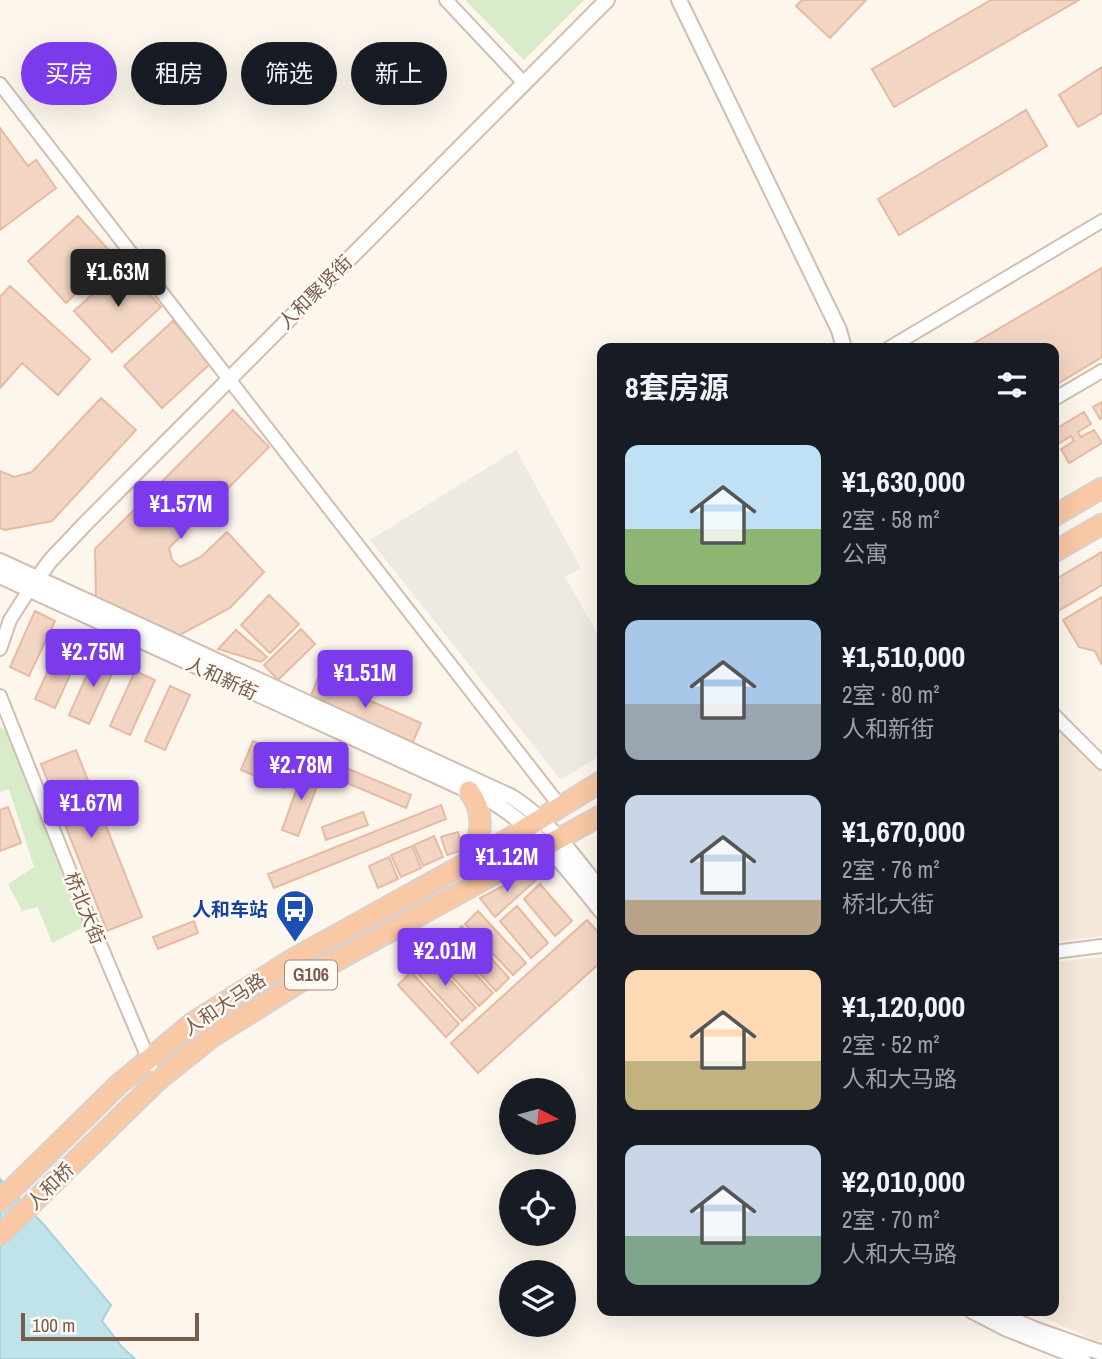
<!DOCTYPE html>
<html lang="zh">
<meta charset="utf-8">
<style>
body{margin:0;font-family:"Archivo Narrow","Noto Sans SC",sans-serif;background:#20242c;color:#f1f3f6;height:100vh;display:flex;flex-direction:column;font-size:26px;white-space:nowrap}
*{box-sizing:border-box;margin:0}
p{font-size:23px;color:#9ea1a6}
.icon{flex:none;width:38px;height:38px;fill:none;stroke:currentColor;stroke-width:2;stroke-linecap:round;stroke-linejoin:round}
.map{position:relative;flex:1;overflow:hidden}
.side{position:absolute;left:597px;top:343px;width:462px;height:973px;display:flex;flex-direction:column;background:#171b24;border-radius:14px;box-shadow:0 7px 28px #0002}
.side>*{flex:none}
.banner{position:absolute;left:21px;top:42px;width:471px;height:63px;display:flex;gap:14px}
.needle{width:46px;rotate:96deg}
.controls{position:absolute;left:499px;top:1078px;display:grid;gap:14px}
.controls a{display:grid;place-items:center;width:77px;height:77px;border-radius:50%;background:#171b24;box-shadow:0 7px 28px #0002;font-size:35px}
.scale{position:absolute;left:21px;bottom:18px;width:178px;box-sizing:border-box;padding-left:7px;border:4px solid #7a5c4d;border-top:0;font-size:19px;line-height:24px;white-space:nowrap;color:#7a5c4d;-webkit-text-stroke:5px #fffaf3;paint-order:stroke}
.price{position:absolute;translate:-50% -60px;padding:0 16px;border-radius:7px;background:#7c3aed;color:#fff;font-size:23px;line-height:46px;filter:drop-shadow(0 2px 4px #0008)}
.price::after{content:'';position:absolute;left:50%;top:42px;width:21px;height:16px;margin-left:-10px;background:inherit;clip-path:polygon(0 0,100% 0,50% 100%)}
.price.on{background:#222;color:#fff}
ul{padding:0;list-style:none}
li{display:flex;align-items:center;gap:21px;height:175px;padding:0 28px}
li span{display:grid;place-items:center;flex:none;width:196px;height:140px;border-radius:14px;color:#555}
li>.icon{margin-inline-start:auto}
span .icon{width:84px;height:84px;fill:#fffc;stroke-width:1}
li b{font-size:30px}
h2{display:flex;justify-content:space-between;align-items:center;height:84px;padding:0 28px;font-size:30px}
.tag{padding:0 24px;border-radius:32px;background:#171b24;box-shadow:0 7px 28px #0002;font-size:24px;line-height:63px}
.tag.on{background:#7c3aed;color:#fff}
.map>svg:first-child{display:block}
.residential{fill:#f5e8da}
.industrial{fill:#efe9e4}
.green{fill:#d8ecc9}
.water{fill:#bfe3e8;stroke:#a5d3da;stroke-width:2}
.building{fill:#f3d5c3;stroke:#e6bba3;stroke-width:2}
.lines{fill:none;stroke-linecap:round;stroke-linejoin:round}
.minor-casing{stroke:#d1beb0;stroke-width:16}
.tertiary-casing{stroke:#d1beb0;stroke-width:18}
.trunk-casing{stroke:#dad1cd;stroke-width:23}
.minor{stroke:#fff;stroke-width:12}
.tertiary{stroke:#fff;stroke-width:14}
.trunk{stroke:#f9c8a4;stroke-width:19}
.labels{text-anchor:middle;stroke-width:5;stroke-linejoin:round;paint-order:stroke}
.shield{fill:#fffaf3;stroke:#a28b7f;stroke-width:2}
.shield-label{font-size:18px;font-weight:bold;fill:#7a5c4d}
.street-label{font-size:19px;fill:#7a5c4d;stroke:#fffaf3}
.transit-label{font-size:19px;font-weight:bold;fill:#164399;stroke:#fffaf3;text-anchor:end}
</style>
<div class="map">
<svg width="1102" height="1359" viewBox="0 0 1102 1359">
<rect width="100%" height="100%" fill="#fdf6ec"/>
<path class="residential" d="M1054 710 1102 754V936L1054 942Z
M1102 957V1344L1030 1311H1054V962Z"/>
<path class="industrial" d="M516 450 581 568 565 577 602 641V754L561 780 370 540Z"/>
<path class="green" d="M465 0H584L524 60Z
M0 726 8 733 86 926 52 943 38 907 22 911 8 884 34 867 9 789 0 792Z"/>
<path class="water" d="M0 1179 45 1226 111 1305 102 1321 122 1347 135 1359H0Z"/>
<path class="building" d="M802 0H866L830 38 796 6Z
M991 0H1079L894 107 872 69Z
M1102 67V113L1078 127 1059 95Z
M1026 110 1047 146 899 235 878 199Z
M0 128 28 166 36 160 56 188 0 230Z
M78 216 115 257 66 303 28 261Z
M124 266 161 307 112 352 74 311Z
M1102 268V357L1054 386V348H966Z
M10 286 90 359 58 395 22 363 0 388V297Z
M173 321 211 363 162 408 124 366Z
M101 398 136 430 52 521 5 530 0 528V471L14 477 32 472Z
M1102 402V417L1100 419 1093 407Z
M233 410 269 447 169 548 172 560 180 567 201 557 227 532 264 572 230 608 176 637 96 601 95 549Z
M1084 412 1091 424 1078 432 1081 437 1094 430 1102 443 1069 463 1061 449 1074 441 1071 436 1058 444 1054 437V430Z
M1102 552V585L1058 611 1054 603V580Z
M269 595 299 624 270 653 241 625Z
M1102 597V665L1095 651 1079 647 1063 620Z
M35 611 55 621 29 676 10 667Z
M301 629 315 644 278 680 264 665Z
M236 630 267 657 261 662 218 649Z
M63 638 83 647 55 708 35 699Z
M97 653 117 663 89 724 69 715Z
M135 671 155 680 130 735 110 726Z
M318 678 421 723 413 742 310 698Z
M170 686 190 695 165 750 145 741Z
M253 741 296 759 284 788 241 770Z
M76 750 142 917 107 931 41 764Z
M315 755 411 795 406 808 309 767Z
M304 769 321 776 298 836 282 830Z
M441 805 446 819 274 888 268 874Z
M8 807 21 843 0 851V810Z
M363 812 368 825 326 840 322 827Z
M458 832 463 850 447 855 441 837Z
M434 836 443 857 423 866 414 845Z
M412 846 421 868 401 877 391 855Z
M389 857 398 879 378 888 369 866Z
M529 872 536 880 495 917 480 898Z
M540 884 572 921 555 936 524 899Z
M517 906 548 943 531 958 500 921Z
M478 911 526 963 513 975 465 924Z
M587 920 602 936V961L478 1073 451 1043Z
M194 921 198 933 158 949 153 937Z
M462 926 509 978 496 991 448 939Z
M445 941 493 993 479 1006 431 954Z
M428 956 476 1008 462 1021 414 969Z
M411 972 459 1024 446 1037 398 985Z"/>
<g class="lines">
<g class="minor-casing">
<path id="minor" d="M446 0 524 83
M0 84 560 806
M889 348 1102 221
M1054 399 1102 371
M0 649 10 620 29 590
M0 696 81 899 151 1065
M1054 715 1102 763
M1054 952 1102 946"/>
</g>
<g class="tertiary-casing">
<path id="tertiary" d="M679 0 839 330 844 348
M0 561 512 797C550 821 574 857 602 892
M0 576 493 802C537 829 570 872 602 912
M29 590 50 561 84 525 607 0
M972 1311 1007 1329 1083 1359
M993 1311 1034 1329 1102 1353"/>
</g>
<g class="trunk-casing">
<path id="trunk" d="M1054 516 1102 488
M1054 552 1102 524
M468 861C482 838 486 814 469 791
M0 1201 118 1085 191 1024 293 959 497 846 602 781
M0 1235 158 1080 212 1037 316 972 602 815"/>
</g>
<use href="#minor" class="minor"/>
<use href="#tertiary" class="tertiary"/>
<use href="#trunk" class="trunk"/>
</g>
<defs>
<g id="bus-pin" transform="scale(2.0125)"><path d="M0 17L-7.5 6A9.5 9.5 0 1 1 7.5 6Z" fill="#1a4fb4" stroke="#fffaf3"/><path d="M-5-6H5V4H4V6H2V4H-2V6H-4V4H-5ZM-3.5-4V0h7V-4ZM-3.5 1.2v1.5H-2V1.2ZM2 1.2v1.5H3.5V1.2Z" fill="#fff"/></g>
</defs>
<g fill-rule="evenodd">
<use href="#bus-pin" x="295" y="909"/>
</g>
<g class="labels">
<rect class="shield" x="285" y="960.5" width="52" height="29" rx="5"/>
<g class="shield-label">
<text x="311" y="981">G106</text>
</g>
<g class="street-label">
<text transform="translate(315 292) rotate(-45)" y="7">人和聚贤街</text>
<text transform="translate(222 678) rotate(25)" y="7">人和新街</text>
<text transform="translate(85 908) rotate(68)" y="7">桥北大街</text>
<text transform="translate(224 1004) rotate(-34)" y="7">人和大马路</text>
<text transform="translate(50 1186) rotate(-45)" y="7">人和桥</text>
</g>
<g class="transit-label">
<text x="268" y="916">人和车站</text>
</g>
</g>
</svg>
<div class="controls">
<a><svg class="needle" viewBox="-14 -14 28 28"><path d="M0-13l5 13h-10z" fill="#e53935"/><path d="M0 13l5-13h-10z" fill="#9ea1a6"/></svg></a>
<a><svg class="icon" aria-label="locate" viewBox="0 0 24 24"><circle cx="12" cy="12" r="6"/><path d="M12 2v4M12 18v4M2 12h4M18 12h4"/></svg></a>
<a><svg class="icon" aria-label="layers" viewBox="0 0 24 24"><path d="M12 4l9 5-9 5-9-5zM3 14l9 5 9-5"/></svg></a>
</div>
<div class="scale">100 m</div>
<b class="price on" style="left:118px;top:309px">¥1.63M</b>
<b class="price" style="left:181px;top:541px">¥1.57M</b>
<b class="price" style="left:93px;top:689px">¥2.75M</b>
<b class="price" style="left:365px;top:710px">¥1.51M</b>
<b class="price" style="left:301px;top:802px">¥2.78M</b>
<b class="price" style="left:91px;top:840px">¥1.67M</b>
<b class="price" style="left:507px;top:894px">¥1.12M</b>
<b class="price" style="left:445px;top:988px">¥2.01M</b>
<div class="banner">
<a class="tag on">买房</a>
<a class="tag">租房</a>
<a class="tag">筛选</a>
<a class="tag">新上</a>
</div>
<section class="side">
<h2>8套房源<svg class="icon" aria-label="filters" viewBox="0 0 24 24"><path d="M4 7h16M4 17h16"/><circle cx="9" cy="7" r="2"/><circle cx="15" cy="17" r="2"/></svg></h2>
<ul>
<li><span style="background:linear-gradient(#bfe0f5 60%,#8fb573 0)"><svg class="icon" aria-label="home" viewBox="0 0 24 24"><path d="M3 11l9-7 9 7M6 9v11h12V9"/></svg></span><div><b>¥1,630,000</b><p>2室 · 58 m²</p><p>公寓</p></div></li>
<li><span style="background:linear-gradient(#a9c7e8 60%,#9aa5b1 0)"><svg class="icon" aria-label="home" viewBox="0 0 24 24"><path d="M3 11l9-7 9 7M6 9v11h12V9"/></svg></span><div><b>¥1,510,000</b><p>2室 · 80 m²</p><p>人和新街</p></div></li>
<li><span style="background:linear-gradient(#c9d6e8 75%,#b9a48a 0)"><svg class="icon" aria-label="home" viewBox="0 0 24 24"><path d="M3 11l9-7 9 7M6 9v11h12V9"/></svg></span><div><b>¥1,670,000</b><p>2室 · 76 m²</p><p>桥北大街</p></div></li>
<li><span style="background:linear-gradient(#ffd9b3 65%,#c2b280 0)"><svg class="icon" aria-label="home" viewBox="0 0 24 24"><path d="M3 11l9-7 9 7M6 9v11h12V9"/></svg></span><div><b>¥1,120,000</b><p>2室 · 52 m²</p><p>人和大马路</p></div></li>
<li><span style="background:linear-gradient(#c9d6e8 65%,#7fa58c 0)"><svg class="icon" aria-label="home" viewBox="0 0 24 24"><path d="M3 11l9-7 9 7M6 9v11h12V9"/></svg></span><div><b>¥2,010,000</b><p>2室 · 70 m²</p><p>人和大马路</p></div></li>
</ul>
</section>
</div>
